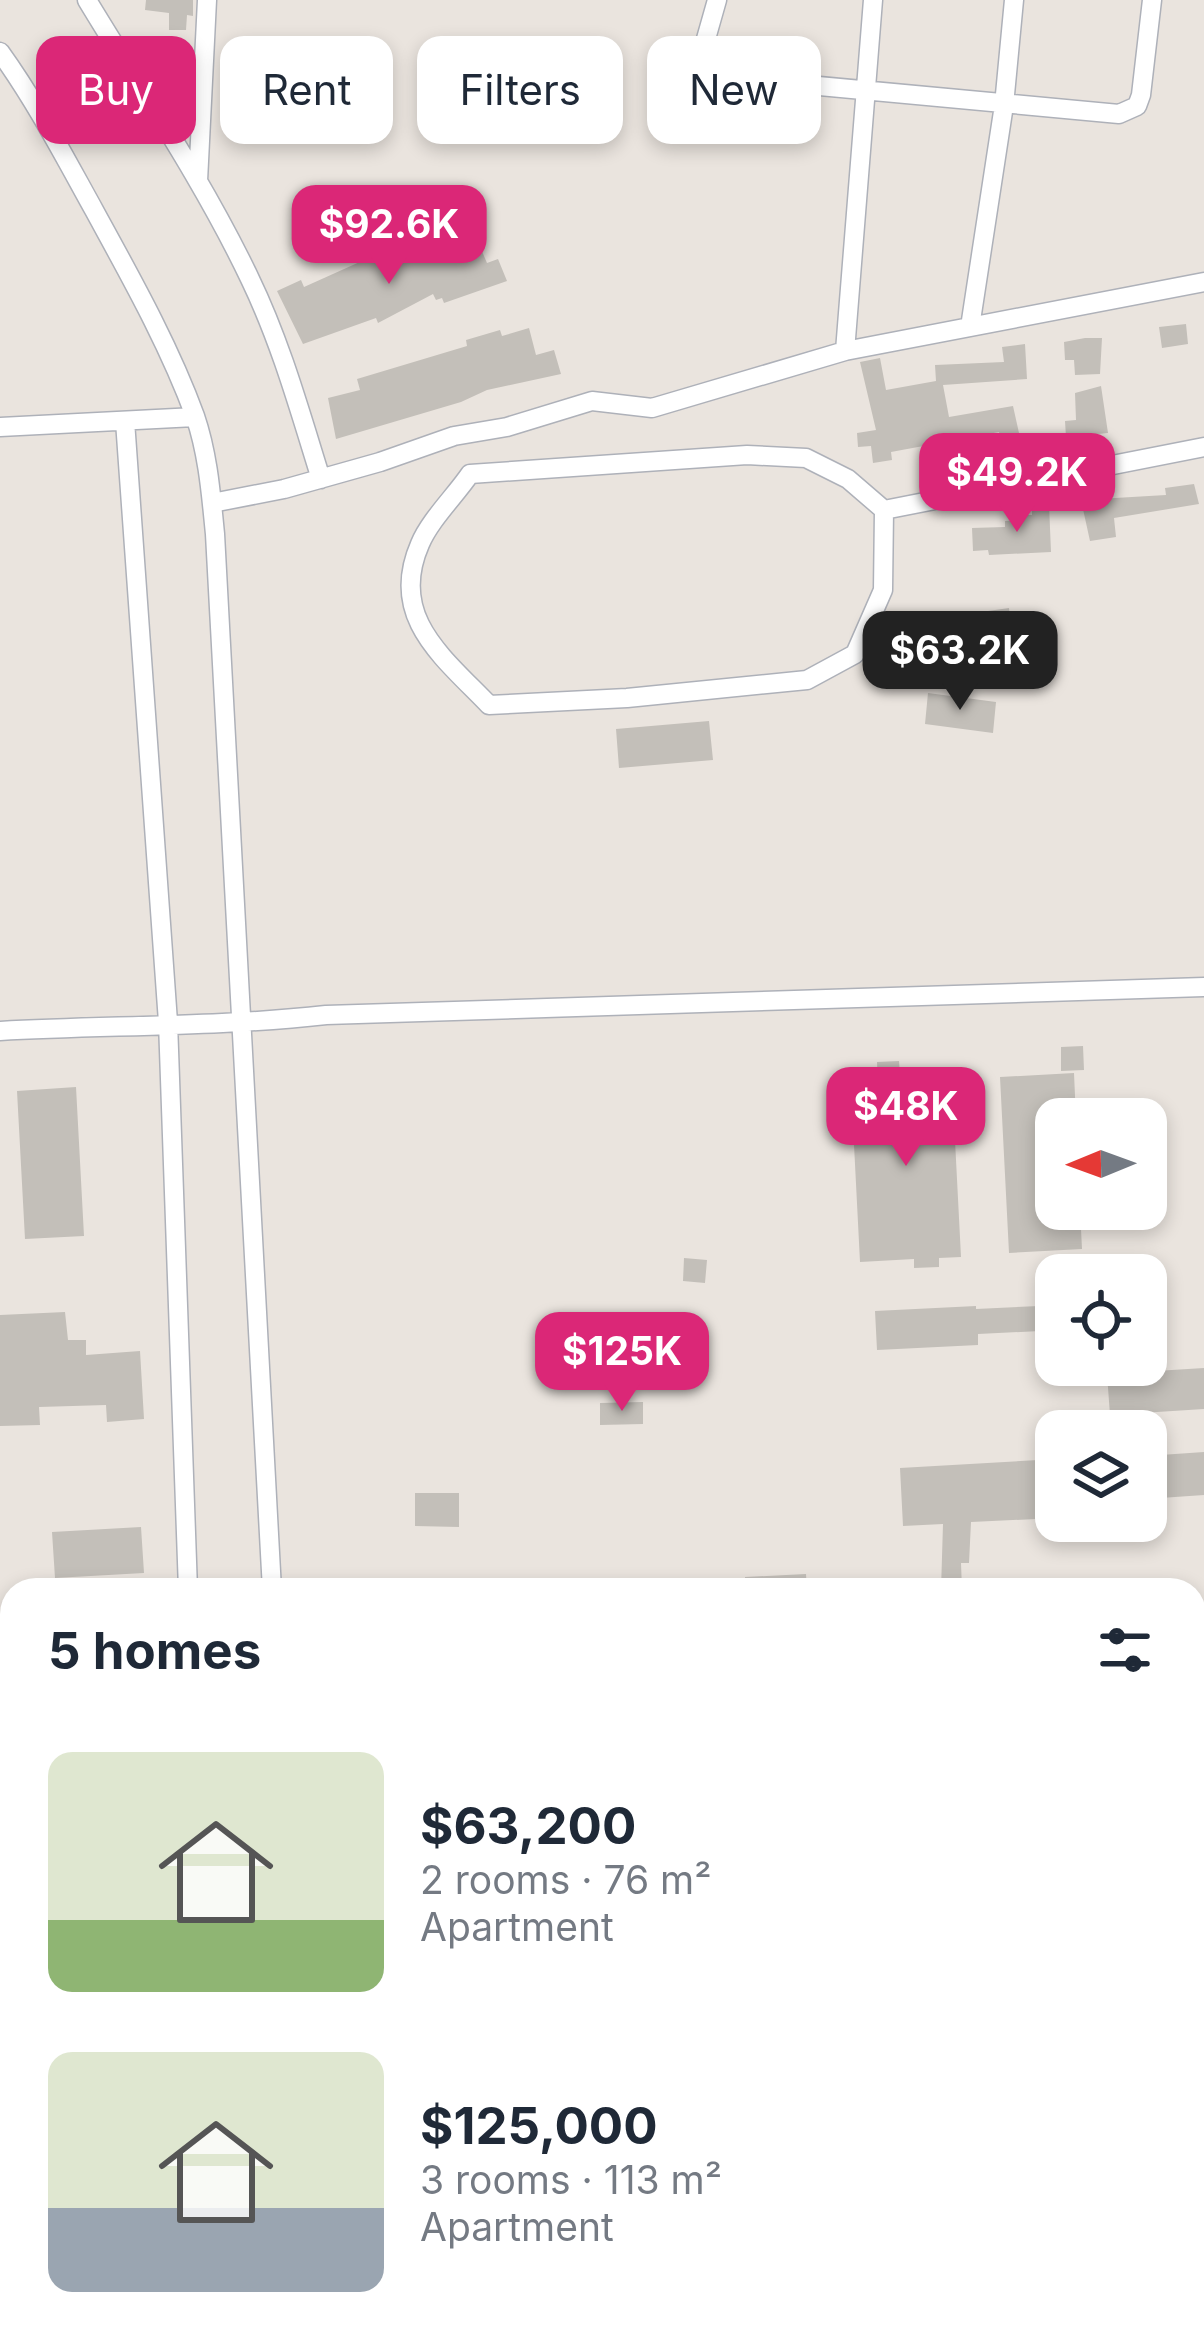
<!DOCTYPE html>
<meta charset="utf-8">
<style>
body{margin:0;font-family:Inter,sans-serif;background:#f2f2f3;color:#1f2937;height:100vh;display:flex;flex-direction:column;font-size:45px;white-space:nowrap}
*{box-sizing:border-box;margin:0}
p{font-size:39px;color:#747a83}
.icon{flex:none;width:66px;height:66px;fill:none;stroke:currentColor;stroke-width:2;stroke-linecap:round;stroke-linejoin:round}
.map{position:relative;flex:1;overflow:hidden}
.panel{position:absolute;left:0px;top:1578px;width:1206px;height:771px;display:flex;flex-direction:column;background:#fff;border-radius:36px 36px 0 0;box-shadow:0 6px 18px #0003}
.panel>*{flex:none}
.top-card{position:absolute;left:36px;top:36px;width:1134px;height:108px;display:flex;gap:24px}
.needle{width:78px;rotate:269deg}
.buttons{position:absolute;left:1035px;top:1098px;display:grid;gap:24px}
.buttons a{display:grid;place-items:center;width:132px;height:132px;border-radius:24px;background:#fff;box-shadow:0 6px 18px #0003;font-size:60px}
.price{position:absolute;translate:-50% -102px;padding:0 27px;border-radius:24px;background:#db2777;color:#fff;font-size:39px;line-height:78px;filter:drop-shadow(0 3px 6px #0008)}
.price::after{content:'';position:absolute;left:50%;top:72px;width:36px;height:27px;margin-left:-18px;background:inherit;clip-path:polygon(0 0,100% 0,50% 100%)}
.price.current{background:#222;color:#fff}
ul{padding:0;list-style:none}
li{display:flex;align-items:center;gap:36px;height:300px;padding:0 48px}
li span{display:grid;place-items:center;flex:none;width:336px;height:240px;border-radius:24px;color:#555}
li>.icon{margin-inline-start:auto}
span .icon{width:144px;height:144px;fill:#fffc;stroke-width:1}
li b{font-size:51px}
h2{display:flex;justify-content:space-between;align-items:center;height:144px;padding:0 48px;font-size:51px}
.pill{padding:0 42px;border-radius:24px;background:#fff;box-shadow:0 6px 18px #0003;font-size:42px;line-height:108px}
.pill.current{background:#db2777;color:#fff}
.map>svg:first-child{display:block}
.building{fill:#c3bfb9}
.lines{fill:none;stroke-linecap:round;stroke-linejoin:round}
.street-casing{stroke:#aeb1b9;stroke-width:21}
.secondary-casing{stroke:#aeb1b9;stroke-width:30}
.street{stroke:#fff;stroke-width:18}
.secondary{stroke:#fff;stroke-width:27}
</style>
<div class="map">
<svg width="1204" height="2347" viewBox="0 0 1204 2347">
<rect width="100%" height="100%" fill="#eae4de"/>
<path class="building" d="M146 0H193V16L187 15 186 30H169V13L145 10Z
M227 66 246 67 244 128H232Z
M472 228 487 263 498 259 507 281 444 303 442 298 436 300 433 294 378 323 376 318 303 344 277 291 301 280 304 287 373 256 380 262 428 244 430 250Z
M1186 324 1188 344 1162 348 1159 327Z
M529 328 536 355 554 350 561 374 487 390 461 402 336 439 328 398 360 390 357 379 467 346 466 340 500 330 502 336Z
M1085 338H1102L1100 374 1075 375 1074 360H1065L1064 342Z
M1025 344 1027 379 943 385 949 417 1013 406 1019 433 1000 437 999 432 891 452 892 460 873 463 871 446 858 447 857 433 876 430 860 362 880 358 886 390 936 381 935 365 1004 362 1002 347Z
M1101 386 1108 433 1066 437 1065 421 1076 420 1075 393Z
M1194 484 1199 504 1114 518 1116 537 1090 541 1081 500 1166 495 1165 488Z
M1032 504H1049L1051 552 989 555 988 550 973 551 972 528 1005 527V521L1025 520V515H1032Z
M1009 608 1010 617 1047 615 1049 633 1014 636 1016 662 970 666 969 636 961 637 960 615Z
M928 693 996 702 993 733 925 724Z
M709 721 713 760 619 768 616 729Z
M1083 1046 1084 1070 1061 1071V1047Z
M899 1061 900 1074 929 1073V1083L952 1082 961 1257 939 1258V1267L914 1268V1259L860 1262 851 1086 878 1085 877 1062Z
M1074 1073 1076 1119H1056V1209H1080L1082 1249 1009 1253 1000 1077Z
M76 1087 84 1236 25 1239 17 1091Z
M684 1258 707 1260 705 1283 683 1281Z
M1161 1301 1163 1332 1146 1333V1302Z
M976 1306V1309L1039 1306 1040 1331 978 1334V1345L877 1350 875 1311Z
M65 1312 68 1340H86V1355L140 1351 144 1419 107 1422 106 1405 39 1407 40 1425 0 1426V1315Z
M1204 1368V1409L1110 1415 1107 1374Z
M643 1402V1424L600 1425V1403Z
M1204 1452V1495L1146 1499V1456Z
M1056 1459V1518L971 1522 969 1563H961L962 1590H941L943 1524 903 1526 900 1468Z
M415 1493H459V1527L415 1526Z
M141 1527 144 1573 55 1578 52 1532Z
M806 1574 807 1590H745V1577Z"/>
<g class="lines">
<g class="street-casing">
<path id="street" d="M87 0C142 91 204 182 250 279 281 343 300 412 321 479
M717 0 700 60 705 73 712 76 1119 114 1137 106 1141 95 1152 0
M0 52C36 102 64 156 94 210 130 276 169 345 195 416 208 454 211 494 215 534L272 1590
M198 181 207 0
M970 327 1004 105 1014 0
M845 351 1204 282
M125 421 168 1022 188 1590
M0 427 195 417
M747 455 806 458 848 479 884 510 883 590 855 654 807 680 627 698 489 705C443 657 388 617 420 544 430 520 455 496 470 474Z
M212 503 284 489 380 462 454 436 507 427 592 401 652 408 845 351 873 0
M884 510 1204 447
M0 1031C109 1025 218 1027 326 1015L1204 987
M214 2337 215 2347
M314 2337V2347"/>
</g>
<g class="secondary-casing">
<path id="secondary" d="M1194 1976 1204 1975
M0 2039 12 2038"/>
</g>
<use href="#street" class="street"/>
<use href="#secondary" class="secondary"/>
</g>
</svg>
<div class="buttons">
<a><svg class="needle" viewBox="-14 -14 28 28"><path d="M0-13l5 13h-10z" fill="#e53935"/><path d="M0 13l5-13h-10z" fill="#747a83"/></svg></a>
<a><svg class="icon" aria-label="locate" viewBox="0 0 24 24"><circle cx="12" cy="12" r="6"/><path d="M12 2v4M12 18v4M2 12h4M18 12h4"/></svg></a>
<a><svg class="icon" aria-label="layers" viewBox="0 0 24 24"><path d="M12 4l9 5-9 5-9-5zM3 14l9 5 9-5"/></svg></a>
</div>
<b class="price" style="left:389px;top:287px">$92.6K</b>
<b class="price" style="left:1017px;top:535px">$49.2K</b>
<b class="price current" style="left:960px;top:713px">$63.2K</b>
<b class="price" style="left:906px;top:1169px">$48K</b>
<b class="price" style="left:622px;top:1414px">$125K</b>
<div class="top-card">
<a class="pill current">Buy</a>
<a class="pill">Rent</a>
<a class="pill">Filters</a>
<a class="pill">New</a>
</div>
<section class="panel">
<h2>5 homes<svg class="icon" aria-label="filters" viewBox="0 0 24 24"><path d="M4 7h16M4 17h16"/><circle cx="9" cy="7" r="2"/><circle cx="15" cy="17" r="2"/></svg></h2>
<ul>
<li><span style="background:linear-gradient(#dfe7d0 70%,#8fb573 0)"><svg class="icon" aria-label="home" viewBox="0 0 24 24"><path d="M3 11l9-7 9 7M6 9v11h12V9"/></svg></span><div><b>$63,200</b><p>2 rooms · 76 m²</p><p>Apartment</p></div></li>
<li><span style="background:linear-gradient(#dfe7d0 65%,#9aa5b1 0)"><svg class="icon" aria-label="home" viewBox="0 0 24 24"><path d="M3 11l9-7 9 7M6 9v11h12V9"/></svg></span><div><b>$125,000</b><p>3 rooms · 113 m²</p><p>Apartment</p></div></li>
</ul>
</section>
</div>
